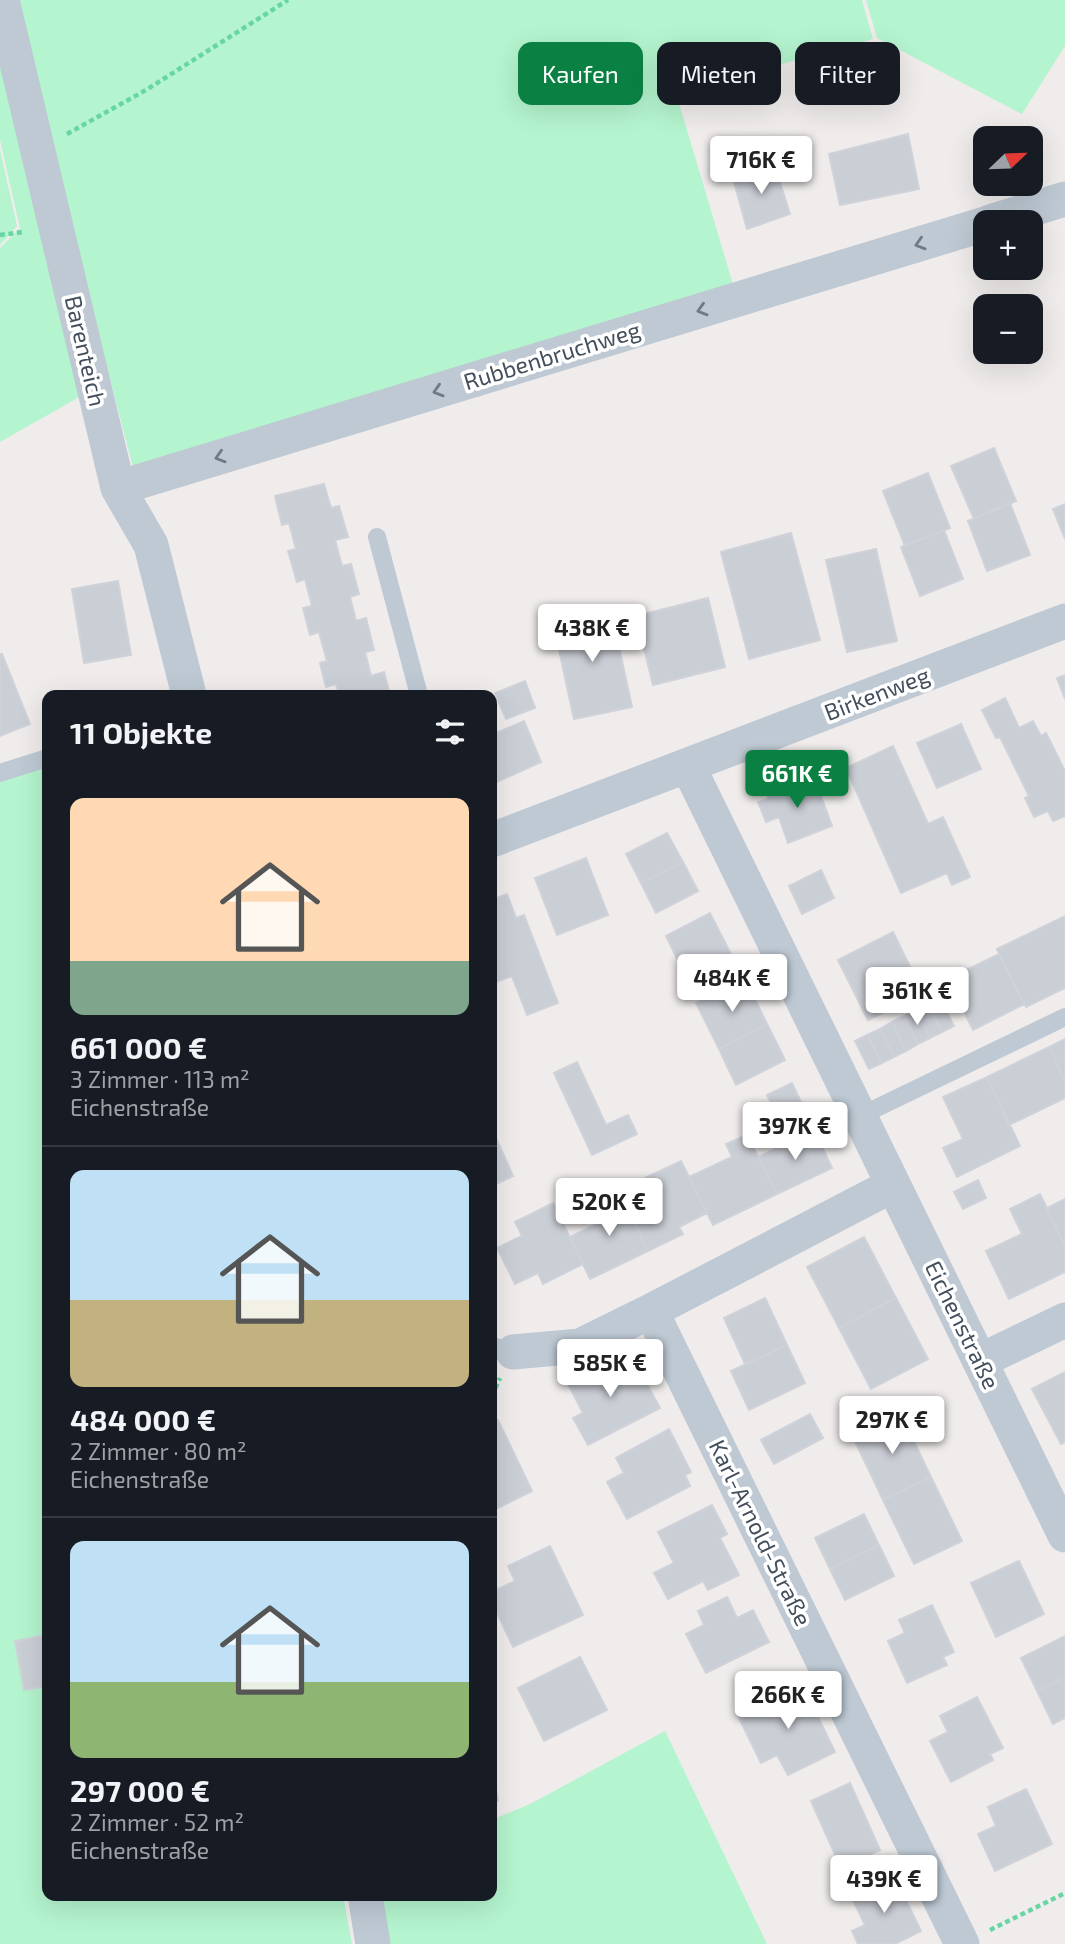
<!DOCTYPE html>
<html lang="de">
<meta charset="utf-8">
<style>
body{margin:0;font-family:"Exo 2",sans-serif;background:#20242c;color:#f1f3f6;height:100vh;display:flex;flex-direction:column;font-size:26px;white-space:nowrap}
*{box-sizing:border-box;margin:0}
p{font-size:23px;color:#9ea1a6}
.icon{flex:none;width:38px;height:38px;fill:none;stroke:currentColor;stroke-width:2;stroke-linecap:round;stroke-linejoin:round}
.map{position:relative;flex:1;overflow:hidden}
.drawer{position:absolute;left:42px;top:690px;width:455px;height:1211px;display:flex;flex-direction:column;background:#171b24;border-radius:14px;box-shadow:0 7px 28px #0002}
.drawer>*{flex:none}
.banner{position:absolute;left:518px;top:42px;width:441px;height:63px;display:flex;gap:14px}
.needle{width:46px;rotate:67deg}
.fabs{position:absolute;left:973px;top:126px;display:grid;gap:14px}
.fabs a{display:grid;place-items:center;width:70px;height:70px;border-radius:14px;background:#171b24;box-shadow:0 7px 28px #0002;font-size:35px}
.price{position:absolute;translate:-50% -60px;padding:0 16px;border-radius:7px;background:#fff;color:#222;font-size:23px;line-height:46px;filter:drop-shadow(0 2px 4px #0008)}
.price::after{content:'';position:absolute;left:50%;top:42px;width:21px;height:16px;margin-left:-10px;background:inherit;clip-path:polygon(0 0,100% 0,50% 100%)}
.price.current{background:#0b8043;color:#fff}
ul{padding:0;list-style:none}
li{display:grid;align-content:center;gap:14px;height:371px;padding:0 28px}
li+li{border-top:2px solid #363941}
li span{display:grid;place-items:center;height:217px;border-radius:14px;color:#555}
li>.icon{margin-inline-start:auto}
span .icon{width:126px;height:126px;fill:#fffc;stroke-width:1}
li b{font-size:30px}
h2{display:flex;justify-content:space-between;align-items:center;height:84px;padding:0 28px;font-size:30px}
.pill{padding:0 24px;border-radius:14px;background:#171b24;box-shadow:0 7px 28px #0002;font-size:24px;line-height:63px}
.pill.current{background:#0b8043;color:#fff}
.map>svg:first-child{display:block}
.green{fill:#b4f4ce}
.building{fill:#caced5;stroke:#cfd2d9;stroke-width:2}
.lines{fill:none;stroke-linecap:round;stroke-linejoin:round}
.path{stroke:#68d6a2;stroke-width:4.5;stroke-dasharray:5 3.5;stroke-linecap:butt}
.lane{stroke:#bec9d4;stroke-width:18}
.street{stroke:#bec9d4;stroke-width:35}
.oneway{stroke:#6e7a86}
.labels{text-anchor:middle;stroke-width:7;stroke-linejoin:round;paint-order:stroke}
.street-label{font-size:23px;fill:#434f5c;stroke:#fff}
</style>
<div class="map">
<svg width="1065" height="1944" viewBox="0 0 1065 1944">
<rect width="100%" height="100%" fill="#f0ecec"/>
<path class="green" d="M0 0 106 382 0 442V248L20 228 0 140Z
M11 0H862L873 39 676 93 734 288 134 471Z
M866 0H1065V46L1022 114 877 38Z
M0 150 17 226 0 245Z
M47 763V1895H343L352 1944H0V778Z
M665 1731 767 1944H387L378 1895H492V1820L532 1803Z"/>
<path class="building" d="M908 134 919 189 840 205 829 154Z
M774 164 790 214 747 229 732 175Z
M994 448 1016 501 974 519 951 466Z
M928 473 950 528 905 546 883 491Z
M324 484 331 508 339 506 348 537 335 540 342 566 351 564 359 594 350 597 356 621 366 618 374 650 365 652 371 676 384 672 390 695H339L336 684 326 687 320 663 327 661 319 632 310 635 303 608 312 606 305 579 297 582 288 551 296 549 289 523 282 525 275 496Z
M1010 503 1030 555 987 571 968 521Z
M1065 504V539L1053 509Z
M944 530 963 579 920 596 901 547Z
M791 533 820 640 749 659 721 552Z
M876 549 897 641 847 652 826 560Z
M118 581 131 655 84 663 72 589Z
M708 598 725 667 653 685 636 616Z
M611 610 632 707 574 719 553 622Z
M0 654H2L30 724 0 736Z
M1065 675V699L1057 678Z
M525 681 535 708 506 719 495 693Z
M1005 698 1019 728 1033 721 1041 736 1046 733 1065 771V816L1053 821 1048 811 1034 817 1025 798 1029 796 1000 737 996 738 982 710Z
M524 721 541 762 492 784V735Z
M961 724 981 769 937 788 917 743Z
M893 746 928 824 943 817 970 877 952 885 947 873 901 893 846 768Z
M814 777 832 826 788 843 779 817 766 822 758 802 768 799 767 795Z
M667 833 683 862 641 883 626 854Z
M586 858 608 915 557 935 535 878Z
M683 862 698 891 656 913 641 883Z
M821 870 834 898 802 914 789 886Z
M507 894 516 918 524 915 558 1003 527 1015 512 976 493 983 492 981V900Z
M710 913 734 960 689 983 666 936Z
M1065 916V988L1026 1007 997 949Z
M893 932 923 993 868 1020 838 960Z
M999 954 1024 1004 973 1030 948 979Z
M745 979 767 1024 719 1049 696 1003Z
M940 998 954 1026 942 1032 928 1004Z
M928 1004 942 1032 930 1038 916 1010Z
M916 1010 930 1038 918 1044 904 1016Z
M904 1016 918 1044 906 1051 892 1022Z
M892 1022 906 1051 894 1057 880 1029Z
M767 1024 785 1060 736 1085 719 1049Z
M880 1029 894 1057 882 1063 867 1035Z
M867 1035 882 1063 869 1069 855 1041Z
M1065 1039V1081L1049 1047Z
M1049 1047 1065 1081V1098L1009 1125 987 1077Z
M577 1062 606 1125 628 1115 637 1134 592 1155 554 1073Z
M987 1077 1020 1146 957 1177 943 1148 963 1139 943 1097Z
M792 1083 814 1130 790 1141 767 1095Z
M492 1129 513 1176 492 1186Z
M814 1130 832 1168 777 1194 758 1157Z
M747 1135 777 1194 713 1225 689 1177 732 1157 726 1144Z
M681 1161 707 1213 679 1227 683 1234 648 1251 625 1202 649 1191 643 1179Z
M978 1180 986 1198 963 1209 954 1192Z
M618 1188 648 1251 590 1279 570 1237 605 1220 596 1199Z
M1040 1194 1065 1246V1272L1009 1299 986 1251 1022 1234 1010 1209Z
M1065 1199V1246L1047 1208Z
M553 1203 583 1264 543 1284 538 1273 515 1284 497 1248 522 1236 515 1222Z
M864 1237 896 1298 839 1328 807 1267Z
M765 1298 787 1345 745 1364 724 1318Z
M896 1298 928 1359 871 1389 839 1328Z
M787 1345 805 1383 749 1410 731 1371Z
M613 1356 620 1370 635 1362 660 1408 588 1445 573 1418 583 1413 566 1380Z
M1065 1372V1442L1061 1444 1032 1389Z
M900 1412 931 1477 883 1500 852 1435Z
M810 1414 823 1438 774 1464 761 1440Z
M498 1420 532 1491 492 1511V1422Z
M669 1429 691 1472 685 1475 690 1486 627 1519 607 1482 624 1473 616 1458Z
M931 1477 962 1541 914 1564 883 1500Z
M712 1505 727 1534 720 1538 739 1575 708 1590 703 1581 668 1599 654 1573 674 1563 658 1532Z
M864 1514 879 1545 830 1569 815 1538Z
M879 1545 894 1576 845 1600 830 1569Z
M550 1546 583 1615 513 1647 492 1602V1592L515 1581 508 1566Z
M1019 1561 1044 1614 996 1637 971 1583Z
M727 1597 737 1618 753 1610 769 1642 706 1673 686 1634 704 1625 698 1611Z
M932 1605 954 1652 943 1657 947 1665 907 1683 888 1641 905 1633 899 1620Z
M47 1635V1686L24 1690 15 1641Z
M1065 1636V1677L1037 1691 1021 1658Z
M580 1657 607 1710 544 1741 518 1688Z
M1065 1677V1718L1053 1724 1037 1691Z
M802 1684 835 1752 788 1775 777 1755 761 1763 738 1716Z
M977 1697 1003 1748 990 1754 993 1760 951 1782 930 1741 948 1732 940 1716Z
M492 1766 498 1801 492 1802Z
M850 1783 880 1850 841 1868 811 1801Z
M1026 1789 1052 1844 995 1871 978 1834 996 1826 988 1807Z
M894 1875 921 1931 895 1944H858L852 1931 865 1925 851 1896Z"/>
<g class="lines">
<path class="path" d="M67 134 146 90 288 0
M0 235 23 232
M492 1396 500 1378
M990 1930 1065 1893"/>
<path class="lane" d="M377 537 419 695
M0 773 47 758
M860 1116 1065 1017
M492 1346 513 1352"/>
<path class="street" d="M2 0 118 488 151 545 189 695
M990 222 1065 199
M118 488 985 224
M688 766 1065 1535
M492 840 1065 621
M651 1311 962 1944
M513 1352 580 1346 651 1311 893 1185
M980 1361 1065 1320
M365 1895 373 1944"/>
</g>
<defs><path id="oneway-chevron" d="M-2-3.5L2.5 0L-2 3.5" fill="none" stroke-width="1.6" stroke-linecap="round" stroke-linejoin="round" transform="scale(1.75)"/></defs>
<g class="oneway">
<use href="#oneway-chevron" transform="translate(920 244) rotate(163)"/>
<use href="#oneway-chevron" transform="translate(702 310) rotate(163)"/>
<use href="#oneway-chevron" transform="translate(438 391) rotate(163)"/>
<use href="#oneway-chevron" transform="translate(220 457) rotate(163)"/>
</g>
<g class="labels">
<g class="street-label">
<text transform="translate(85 351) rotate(77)" y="8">Barenteich</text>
<text transform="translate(552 356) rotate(-17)" y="8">Rubbenbruchweg</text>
<text transform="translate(877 694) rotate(-21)" y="8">Birkenweg</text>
<text transform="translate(962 1325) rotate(64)" y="8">Eichenstraße</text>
<text transform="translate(760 1533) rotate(64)" y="8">Karl-Arnold-Straße</text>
</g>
</g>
</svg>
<div class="fabs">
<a><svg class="needle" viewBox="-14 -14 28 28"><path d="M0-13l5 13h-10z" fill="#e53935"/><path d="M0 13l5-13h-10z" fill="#9ea1a6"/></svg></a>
<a>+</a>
<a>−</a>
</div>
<b class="price" style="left:761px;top:196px">716K €</b>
<b class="price" style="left:592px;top:664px">438K €</b>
<b class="price current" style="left:797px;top:810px">661K €</b>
<b class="price" style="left:732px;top:1014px">484K €</b>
<b class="price" style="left:917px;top:1027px">361K €</b>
<b class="price" style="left:795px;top:1162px">397K €</b>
<b class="price" style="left:609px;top:1238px">520K €</b>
<b class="price" style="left:610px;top:1399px">585K €</b>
<b class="price" style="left:892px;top:1456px">297K €</b>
<b class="price" style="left:788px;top:1731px">266K €</b>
<b class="price" style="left:884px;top:1915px">439K €</b>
<div class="banner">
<a class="pill current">Kaufen</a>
<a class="pill">Mieten</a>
<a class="pill">Filter</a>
</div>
<section class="drawer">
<h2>11 Objekte<svg class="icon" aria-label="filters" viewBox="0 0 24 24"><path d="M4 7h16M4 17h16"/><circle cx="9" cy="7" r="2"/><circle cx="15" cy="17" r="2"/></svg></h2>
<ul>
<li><span style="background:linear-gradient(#ffd9b3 75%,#7fa58c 0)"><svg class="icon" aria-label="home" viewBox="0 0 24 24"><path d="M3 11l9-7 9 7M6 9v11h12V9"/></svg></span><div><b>661 000 €</b><p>3 Zimmer · 113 m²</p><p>Eichenstraße</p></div></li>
<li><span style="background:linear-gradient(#bfe0f5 60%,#c2b280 0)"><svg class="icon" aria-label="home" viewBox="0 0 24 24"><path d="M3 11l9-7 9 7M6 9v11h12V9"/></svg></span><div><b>484 000 €</b><p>2 Zimmer · 80 m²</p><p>Eichenstraße</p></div></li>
<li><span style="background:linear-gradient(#bfe0f5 65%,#8fb573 0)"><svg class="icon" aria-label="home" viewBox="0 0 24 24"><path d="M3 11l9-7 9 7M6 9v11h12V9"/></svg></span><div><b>297 000 €</b><p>2 Zimmer · 52 m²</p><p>Eichenstraße</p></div></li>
</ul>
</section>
</div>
